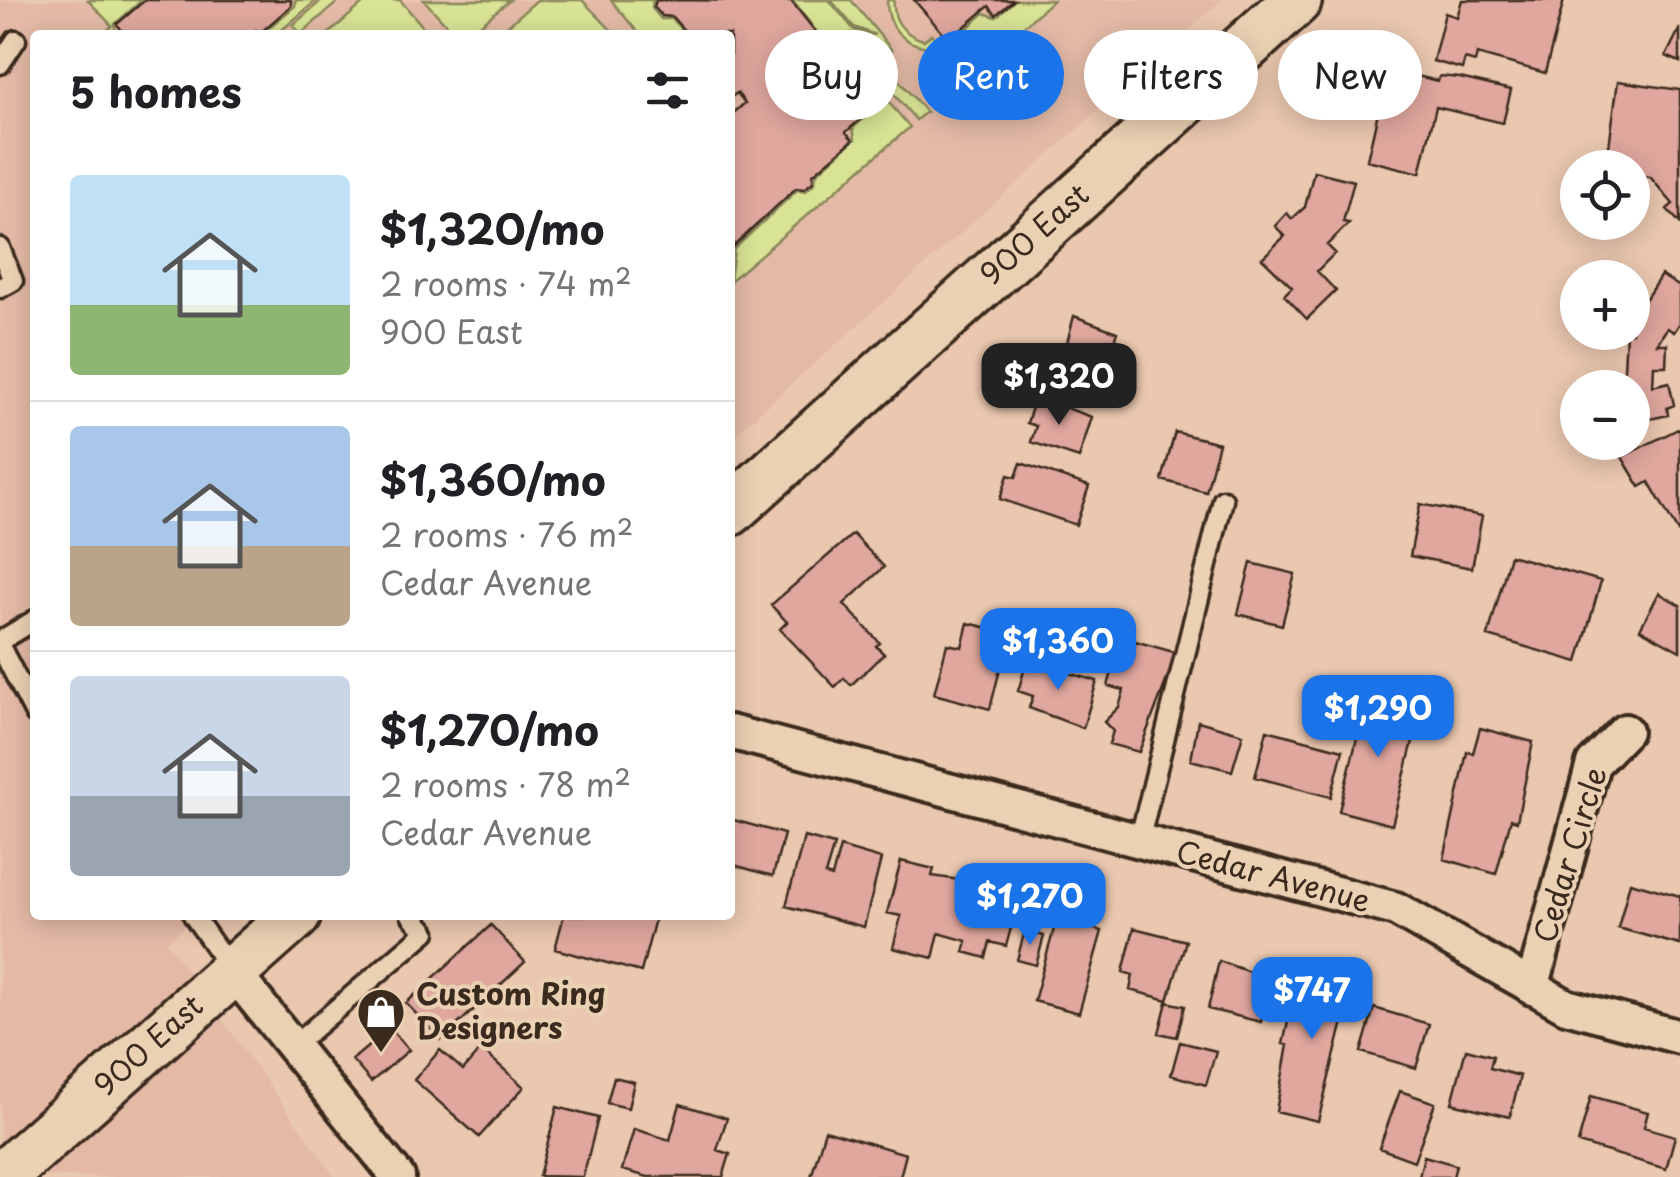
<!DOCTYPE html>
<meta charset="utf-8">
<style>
body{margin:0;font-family:"Playpen Sans",sans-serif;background:#f2f2f2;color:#202124;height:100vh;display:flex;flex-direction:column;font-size:38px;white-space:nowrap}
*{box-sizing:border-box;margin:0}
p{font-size:32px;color:#757577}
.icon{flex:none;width:55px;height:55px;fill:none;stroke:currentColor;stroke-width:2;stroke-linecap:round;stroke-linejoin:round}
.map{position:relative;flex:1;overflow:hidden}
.sheet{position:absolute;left:30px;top:30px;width:705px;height:890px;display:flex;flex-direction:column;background:#fff;border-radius:10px;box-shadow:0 5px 25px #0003}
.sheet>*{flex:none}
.hud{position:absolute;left:765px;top:30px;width:765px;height:90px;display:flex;gap:20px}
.fabs{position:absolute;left:1560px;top:150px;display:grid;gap:20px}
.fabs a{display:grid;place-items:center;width:90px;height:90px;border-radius:50%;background:#fff;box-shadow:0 5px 25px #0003;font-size:50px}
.price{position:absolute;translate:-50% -85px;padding:0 22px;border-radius:20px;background:#1a73e8;color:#fff;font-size:32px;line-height:65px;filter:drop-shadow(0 2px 5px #0008)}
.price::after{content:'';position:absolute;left:50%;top:60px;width:30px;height:22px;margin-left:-15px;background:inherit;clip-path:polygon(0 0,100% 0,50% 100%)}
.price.active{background:#222;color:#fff}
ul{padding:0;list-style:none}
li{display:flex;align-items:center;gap:30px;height:250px;padding:0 40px}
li+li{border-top:2px solid #e0e0e0}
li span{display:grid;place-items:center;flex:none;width:280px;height:200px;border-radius:10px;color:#555}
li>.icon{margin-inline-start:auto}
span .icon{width:120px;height:120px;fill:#fffc;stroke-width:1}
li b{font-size:42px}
h2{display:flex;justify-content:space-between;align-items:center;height:120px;padding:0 40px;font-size:42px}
.tag{padding:0 35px;border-radius:45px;background:#fff;box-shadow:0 5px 25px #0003;font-size:35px;line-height:90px}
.tag.active{background:#1a73e8;color:#fff}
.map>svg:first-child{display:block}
.built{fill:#e4baa7}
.green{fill:#d8e395;stroke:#8a865a;stroke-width:2.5}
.building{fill:#dfa79e;stroke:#3b2a1e;stroke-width:2.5}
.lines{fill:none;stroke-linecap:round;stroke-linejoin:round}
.lane-casing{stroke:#3b2a1e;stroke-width:25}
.street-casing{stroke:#3b2a1e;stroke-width:40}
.secondary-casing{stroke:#3b2a1e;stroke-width:55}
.lane{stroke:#ebd1b3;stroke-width:18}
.street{stroke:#ebd1b3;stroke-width:32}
.secondary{stroke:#ebd1b3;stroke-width:48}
.labels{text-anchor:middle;stroke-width:8;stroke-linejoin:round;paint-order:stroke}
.street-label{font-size:30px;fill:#3b2a1e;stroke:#ebd1b3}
.poi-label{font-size:30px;font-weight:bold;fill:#3b2a1e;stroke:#ebd1b3;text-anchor:start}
</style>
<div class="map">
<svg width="1680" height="1177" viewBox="0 0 1680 1177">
<rect width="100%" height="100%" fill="#eac7af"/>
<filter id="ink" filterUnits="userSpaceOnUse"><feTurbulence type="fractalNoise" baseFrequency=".01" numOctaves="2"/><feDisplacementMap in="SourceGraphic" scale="20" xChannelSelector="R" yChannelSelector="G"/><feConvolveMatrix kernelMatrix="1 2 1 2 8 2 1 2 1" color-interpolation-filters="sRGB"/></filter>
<g filter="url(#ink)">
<path class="built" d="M0 0H1222L730 439V35H35V915H197L167 942 335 1177H0Z"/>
<path class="green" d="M88 0H142L115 24V35H103L112 26Z
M295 0H317L276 35H260L295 6Z
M322 0H340L301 34 293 25Z
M367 0H400L430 35H327Z
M424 0H510L468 35 454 33Z
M537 0H582L616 35H497Z
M611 0H653L652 8 661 19H672L686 35H640Z
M792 0H829L854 30 875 35 854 27 831 0H851L891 49 895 76 926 112 916 120 880 78 888 66 877 46 851 33 827 45Z
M887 0H894C892 21 904 35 924 40L932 34 936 39 927 47C901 43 887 26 887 0Z
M1015 0H1053L979 66 970 64 952 42 984 13 996 17Z
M886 99 910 127 730 281 734 249 797 190 805 192 815 183 816 174 855 139 853 128Z"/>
<path class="building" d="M145 0H291V6L259 34 256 30 251 35H120L123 32 117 24Z
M656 0 791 1 847 71 857 63 886 97 846 132 853 140 813 174V182L804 189 796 188 733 247 730 116 745 103 737 93 730 98V35H688L672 17 662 16 654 7Z
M914 0H1014L996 15 989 6 949 40Z
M1462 0H1564L1545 73 1477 54 1475 62 1465 59 1462 69 1433 61 1445 13 1457 17Z
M1680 28V62L1666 56Z
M1408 74 1438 81 1440 76 1460 78 1511 90 1503 123 1436 107 1420 173 1367 160 1381 99 1401 104Z
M1618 81 1680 90V223L1667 209 1673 204 1650 177 1632 175V168H1606Z
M1314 171 1354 181 1343 222 1349 223 1327 245 1335 253 1317 271 1336 291 1307 319 1284 295 1292 287 1262 258 1285 236 1275 226 1287 213 1292 219 1305 207Z
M1661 275 1680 287V323L1674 332 1667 328 1657 344H1667L1666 366H1654L1653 386 1669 382 1674 405 1667 408 1668 415 1632 423V388H1623L1626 332H1632V320Z
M1074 316 1117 332 1097 387 1069 377 1073 366 1062 362Z
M1041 399 1092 417 1079 458 1031 442 1036 426 1027 423 1033 404 1038 406Z
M1680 428V531L1678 532 1649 482 1640 487 1622 457Z
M1175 432 1219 443 1206 492 1162 480Z
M1021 463 1089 486 1076 525 1000 499 1008 475 1016 477Z
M1420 504 1482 516 1472 568 1410 556Z
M853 534 884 567 844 604 880 643 876 646 884 654 851 685 844 678 835 687 780 629 787 622 771 605Z
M1510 555 1601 581 1578 662 1488 636Z
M1251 563 1295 574 1282 625 1238 614Z
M1659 593 1680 605V651L1640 629Z
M968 623 1009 633 990 709 934 694 947 644 962 647Z
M1135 641 1177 653 1139 752 1109 744 1113 731 1104 722 1119 707 1124 690 1108 686 1118 651 1131 655Z
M1027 661 1097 681 1083 728 1029 708 1033 696 1018 691Z
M1370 686 1404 695 1394 732 1414 737 1392 825 1339 811Z
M1198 721 1243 734 1232 771 1191 760Z
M1480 728 1533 742 1517 821 1511 819 1496 874 1444 859 1467 752 1473 753Z
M1267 730 1343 750 1331 797 1255 777Z
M730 819 784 834 773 876 730 864Z
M804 837 834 845 825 875 832 877 840 847 881 859 864 927 786 906Z
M901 861 934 869 932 876 988 884 986 890 1019 899 1006 946 990 942 986 958 964 952 967 941 939 933 933 958 893 948 901 916 887 913Z
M1630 882 1680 896V945L1618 928Z
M564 915H656L641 972 555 949Z
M1057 918 1102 931 1079 1013 1034 1001Z
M491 925 525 962 441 1040 406 1003Z
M1134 928 1186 941 1168 1000 1130 990 1133 975 1123 972Z
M1025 930 1044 936 1036 965 1017 960Z
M1219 961 1272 980 1261 1022 1208 1009Z
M1300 969 1353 982 1318 1121 1276 1111 1288 1045 1283 1044Z
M1167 1002 1185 1006 1177 1037 1159 1033Z
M1374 1008 1429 1024 1416 1068 1361 1052Z
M390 1028 409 1050 371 1082 352 1060Z
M1180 1042 1216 1051 1206 1085 1171 1075Z
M481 1049 524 1087 479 1137 414 1080 440 1050 463 1070Z
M1466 1049 1493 1056 1490 1068 1520 1076 1510 1117 1452 1103Z
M614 1077 634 1082 628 1108 607 1103Z
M1400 1091 1435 1103 1414 1161 1379 1148Z
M1591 1096 1648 1112 1644 1127 1675 1136 1666 1169 1578 1143Z
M680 1104 727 1118 717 1150 730 1154 723 1177H648L622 1170 634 1129 670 1140Z
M557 1107 598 1118 583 1177 539 1176Z
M825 1130 906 1154 900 1177H811Z
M1424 1156 1456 1165 1453 1177H1419Z"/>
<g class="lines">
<g class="lane-casing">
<path id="lane" d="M0 64 16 40
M0 248 13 281 0 288
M0 641 35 620
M0 646 35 714
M1139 842 1223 500
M193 915 230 968
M291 1048 426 932 411 915"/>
</g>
<g class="street-casing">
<path id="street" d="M730 732 1396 909 1566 1006 1680 1037
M233 972 398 1177
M1532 988 1593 764 1625 731"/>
</g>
<g class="secondary-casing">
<path id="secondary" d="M730 511 1297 0
M2 1177 296 915"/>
</g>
<use href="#lane" class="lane"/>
<use href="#street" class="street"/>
<use href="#secondary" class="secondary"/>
</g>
</g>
<defs>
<g id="shop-pin" transform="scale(2.5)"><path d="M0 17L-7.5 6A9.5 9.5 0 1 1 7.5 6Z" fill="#3b2a1e" stroke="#ebd1b3"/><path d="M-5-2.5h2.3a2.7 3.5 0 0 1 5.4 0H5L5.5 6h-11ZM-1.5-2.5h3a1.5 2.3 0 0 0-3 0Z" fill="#fff"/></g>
</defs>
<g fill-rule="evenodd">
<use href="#shop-pin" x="381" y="1012"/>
</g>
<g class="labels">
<g class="street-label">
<text transform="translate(1035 235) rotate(-42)" y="10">900 East</text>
<text transform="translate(1571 855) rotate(-73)" y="10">Cedar Circle</text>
<text transform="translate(1273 877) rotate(15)" y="10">Cedar Avenue</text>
<text transform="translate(149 1046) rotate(-42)" y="10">900 East</text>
</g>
<g class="poi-label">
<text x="416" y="1005">Custom Ring<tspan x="416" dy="34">Designers</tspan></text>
</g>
</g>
</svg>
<div class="fabs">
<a><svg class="icon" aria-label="locate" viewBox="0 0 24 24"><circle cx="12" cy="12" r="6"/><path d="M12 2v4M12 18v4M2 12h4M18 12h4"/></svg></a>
<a>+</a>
<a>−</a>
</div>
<b class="price active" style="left:1059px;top:428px">$1,320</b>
<b class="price" style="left:1058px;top:693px">$1,360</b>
<b class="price" style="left:1378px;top:760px">$1,290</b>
<b class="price" style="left:1030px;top:948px">$1,270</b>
<b class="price" style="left:1312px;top:1042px">$747</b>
<div class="hud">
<a class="tag">Buy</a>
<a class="tag active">Rent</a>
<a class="tag">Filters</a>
<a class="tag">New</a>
</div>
<section class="sheet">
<h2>5 homes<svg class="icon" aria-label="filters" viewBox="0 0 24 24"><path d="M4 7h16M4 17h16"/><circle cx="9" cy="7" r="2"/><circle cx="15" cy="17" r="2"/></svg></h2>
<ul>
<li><span style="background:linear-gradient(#bfe0f5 65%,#8fb573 0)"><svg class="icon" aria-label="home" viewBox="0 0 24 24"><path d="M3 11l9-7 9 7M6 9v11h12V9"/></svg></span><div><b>$1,320/mo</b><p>2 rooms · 74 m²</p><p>900 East</p></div></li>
<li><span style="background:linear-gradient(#a9c7e8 60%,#b9a48a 0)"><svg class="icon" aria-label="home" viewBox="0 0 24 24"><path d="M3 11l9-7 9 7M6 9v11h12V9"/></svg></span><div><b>$1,360/mo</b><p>2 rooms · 76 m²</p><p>Cedar Avenue</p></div></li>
<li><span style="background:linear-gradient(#c9d6e8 60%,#9aa5b1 0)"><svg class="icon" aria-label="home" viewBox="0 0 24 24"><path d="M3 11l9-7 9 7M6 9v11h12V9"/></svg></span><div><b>$1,270/mo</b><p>2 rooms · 78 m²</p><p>Cedar Avenue</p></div></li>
</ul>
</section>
</div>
